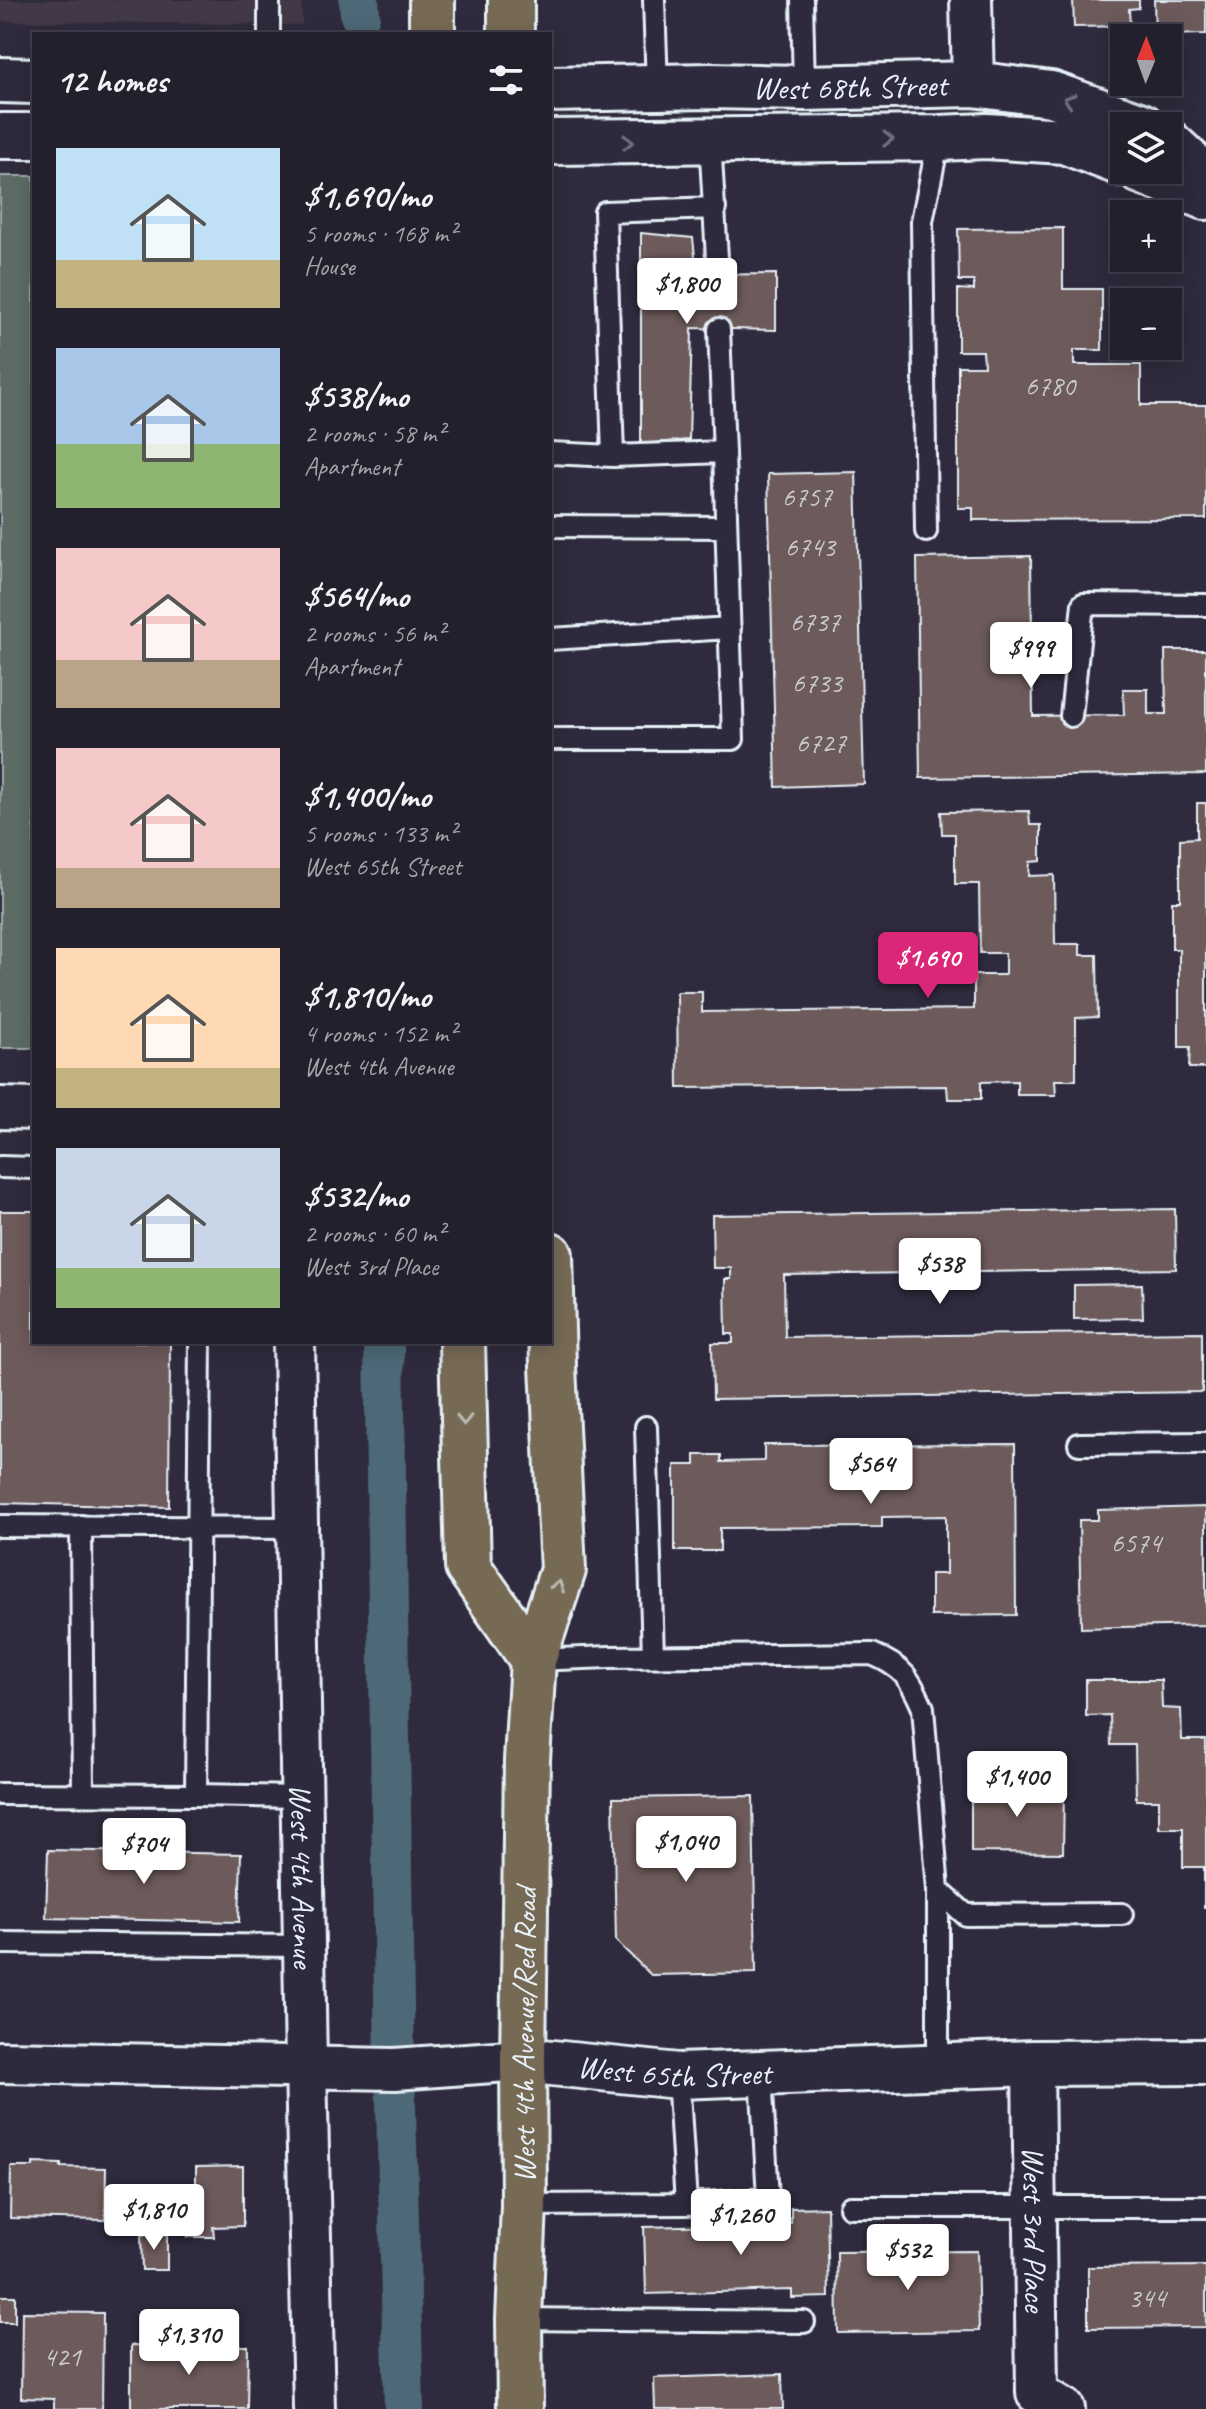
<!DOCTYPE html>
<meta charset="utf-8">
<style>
body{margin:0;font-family:Caveat,sans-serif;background:#2b2836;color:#f1f3f6;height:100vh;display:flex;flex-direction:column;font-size:30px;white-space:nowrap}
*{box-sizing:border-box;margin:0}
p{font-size:26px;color:#a3a3aa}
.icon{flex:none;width:44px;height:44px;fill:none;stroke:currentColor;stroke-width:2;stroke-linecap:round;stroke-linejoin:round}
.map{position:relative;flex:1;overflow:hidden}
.details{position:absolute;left:32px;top:32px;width:520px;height:1312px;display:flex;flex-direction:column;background:#23202e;border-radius:0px;box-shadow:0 4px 20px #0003,0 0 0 2px #403e4a}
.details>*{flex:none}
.needle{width:52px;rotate:1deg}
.tools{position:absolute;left:1110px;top:24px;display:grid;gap:16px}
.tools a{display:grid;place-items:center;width:72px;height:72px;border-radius:0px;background:#23202e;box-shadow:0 4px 20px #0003,0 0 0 2px #403e4a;font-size:40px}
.price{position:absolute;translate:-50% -68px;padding:0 18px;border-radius:8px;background:#fff;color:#222;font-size:26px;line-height:52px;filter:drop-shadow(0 2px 4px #0008)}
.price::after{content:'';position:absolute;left:50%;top:48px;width:24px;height:18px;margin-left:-12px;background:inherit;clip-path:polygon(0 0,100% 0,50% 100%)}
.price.active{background:#db2777;color:#fff}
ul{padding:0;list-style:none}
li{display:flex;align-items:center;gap:24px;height:200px;padding:0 24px}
li span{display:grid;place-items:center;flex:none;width:224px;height:160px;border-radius:0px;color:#555}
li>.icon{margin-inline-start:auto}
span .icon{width:96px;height:96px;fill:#fffc;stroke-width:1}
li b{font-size:34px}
h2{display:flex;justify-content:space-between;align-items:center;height:96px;padding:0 24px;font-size:34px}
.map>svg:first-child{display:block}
.built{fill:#423846}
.green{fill:#5b6c65;stroke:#a2aeae;stroke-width:2}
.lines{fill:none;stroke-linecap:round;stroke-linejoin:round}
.canal{stroke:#4e6776;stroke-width:40}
.building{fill:#6d5a5a;stroke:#e8f1f8;stroke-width:2}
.service-casing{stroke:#e8f1f8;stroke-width:26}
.minor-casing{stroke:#e8f1f8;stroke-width:46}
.tertiary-casing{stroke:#e8f1f8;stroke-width:50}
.secondary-casing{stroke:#e8f1f8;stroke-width:50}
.primary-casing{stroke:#e8f1f8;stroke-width:50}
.service{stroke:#2f2a3d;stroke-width:20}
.minor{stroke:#2f2a3d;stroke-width:40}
.tertiary{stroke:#2f2a3d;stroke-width:44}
.secondary{stroke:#2f2a3d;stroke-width:44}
.primary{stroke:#766a54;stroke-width:44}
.oneway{stroke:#70707e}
.oneway2{stroke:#babbb6}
.labels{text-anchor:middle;stroke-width:6;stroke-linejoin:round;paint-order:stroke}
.number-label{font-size:28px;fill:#c9cbd0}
.street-label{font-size:32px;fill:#e8f1f8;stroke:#2f2a3d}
</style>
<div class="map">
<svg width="1206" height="2409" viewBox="0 0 1206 2409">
<rect width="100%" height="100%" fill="#2f2a3d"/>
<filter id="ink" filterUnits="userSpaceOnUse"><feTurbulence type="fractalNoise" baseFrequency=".0125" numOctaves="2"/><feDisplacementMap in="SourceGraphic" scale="16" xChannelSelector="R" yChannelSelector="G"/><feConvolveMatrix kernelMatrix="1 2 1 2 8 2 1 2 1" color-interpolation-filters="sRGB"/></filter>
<g filter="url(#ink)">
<path class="built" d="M0 0H302V25L0 21Z"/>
<path class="green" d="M0 176H34V1048H0Z"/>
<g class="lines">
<path class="canal" d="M359 0 360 15
M384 1342 395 2069 404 2409"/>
</g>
<path class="building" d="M1073 0H1139V8L1129 9 1130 26 1074 27Z
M1154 0H1206V34L1155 35Z
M1063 228V289H1102V350H1074V365H1141V405H1206V519L973 520V508H958V366H984L983 351H958V289L974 290V281H959L958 229Z
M641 233 693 238 697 275 776 274V330L692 328 689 440 641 444Z
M856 472 864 784 776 787 768 474Z
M1031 556 1033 716 1124 715 1123 689H1148V714H1166L1165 650H1206V774L920 778 917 558Z
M1197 803H1206V1068H1189L1190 1047H1179V949H1172V901H1180V839L1197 838Z
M1029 811 1030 825H1041V861L1030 862 1029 876 1054 875 1055 944H1080V955H1097L1098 1017 1076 1018V1080H1055L1056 1095H1017V1081L981 1082V1099H948L947 1086 678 1088 677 992H702V1012L974 1009V975H1005V953H980L979 884H955V834H942L941 812Z
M1175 1209 1176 1269 784 1275 785 1337 1202 1332V1392L713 1399 712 1343H733V1334H726L725 1279H731V1268H713L712 1215Z
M0 1211H34V1342H170L169 1507 0 1503Z
M1142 1284 1143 1318 1074 1319V1285Z
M1015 1444 1016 1615 931 1616V1574H946V1516L882 1517V1527L720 1528V1551H675V1465H695V1455H721V1462L764 1461V1445Z
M1206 1507V1625L1081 1628 1079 1520H1098V1510Z
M1086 1680H1161L1162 1708 1181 1709 1182 1740H1206V1907H1204V1867H1183V1828H1159V1800H1136L1135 1745H1111L1110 1715 1086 1716Z
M971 1786 1064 1787 1063 1853 971 1852Z
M753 1796 756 1973 651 1975 616 1941 613 1798Z
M48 1850 241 1854 239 1922 46 1918Z
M33 2163 61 2164V2167L106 2168 105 2220 10 2218 11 2167H33Z
M243 2166V2226L213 2227 214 2237H188V2228H151V2193H162V2186L196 2185V2167Z
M827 2207 829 2297 792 2298V2290L646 2294 644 2227 791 2223V2208Z
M167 2234V2270H142L141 2235Z
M977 2251 979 2331 838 2333 837 2252Z
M1206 2266V2327L1088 2328V2267Z
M0 2296H15V2322H0Z
M22 2312 103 2313 102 2409H54V2399L21 2398Z
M131 2345 248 2346 247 2409H131Z
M782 2374 783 2409H655L654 2378Z"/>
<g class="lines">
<g class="service-casing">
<path id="service" d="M269 0V34
M654 0 657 87
M802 0 804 88
M710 140 718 275
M719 329 724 452
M550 453 613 456 724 452 733 739H550
M613 456 605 212 715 208
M550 526 726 527
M926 531 922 221 939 138
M550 639 730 628
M1071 716 1083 604 1206 605
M0 1167 34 1168
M200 1342 196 1795 302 1797
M646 1427 653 1656
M1079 1444 1206 1443
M0 1526 297 1528
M81 1526 83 1794
M533 1660 609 1657 872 1654C903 1667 910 1678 923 1708L938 1890 966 1915 1122 1914
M0 1794 196 1795
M938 1890V2067
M0 1943 304 1946
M678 2076 686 2204
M524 2205 686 2204 768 2199 761 2073
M850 2207H1206
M519 2319 804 2322"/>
</g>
<g class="minor-casing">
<g id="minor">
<path d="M971 0 973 84"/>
<path d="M0 1108 34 1109"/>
<path id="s1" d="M294 1342 306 2066 314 2409"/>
<path d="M0 2062 395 2069 523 2060"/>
<path id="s2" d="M1033 2063 1037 2393 1064 2409"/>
</g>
</g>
<g class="tertiary-casing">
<g id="tertiary">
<path id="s3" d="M523 2060 678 2076 1033 2063 1206 2062"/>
</g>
</g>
<g class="secondary-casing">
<g id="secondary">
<path d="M0 80 34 81"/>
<path id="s4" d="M550 89 710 86 804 88 973 84 1051 94 1142 126"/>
<path d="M0 136H34"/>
<path d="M550 142 939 138 986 136 1064 141 1124 164"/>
<path d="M1168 142 1206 177"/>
<path d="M1139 170 1206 197"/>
</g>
</g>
<g class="primary-casing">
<g id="primary">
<path d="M511 0V34"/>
<path d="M432 34V0"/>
<path d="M462 1342 468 1567 533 1660"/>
<path id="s5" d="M520 2409 519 2319 524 2205 523 2060 527 1760 533 1660 563 1570 553 1366 550 1255"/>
</g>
</g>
<use href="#service" class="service"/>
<use href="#minor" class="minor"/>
<use href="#tertiary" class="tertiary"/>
<use href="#secondary" class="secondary"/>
<use href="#primary" class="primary"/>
</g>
<defs><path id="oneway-chevron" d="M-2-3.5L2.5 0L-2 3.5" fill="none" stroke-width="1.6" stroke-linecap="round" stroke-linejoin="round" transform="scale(2)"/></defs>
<g class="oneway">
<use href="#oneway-chevron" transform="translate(1069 100) rotate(-161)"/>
<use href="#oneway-chevron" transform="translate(888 139)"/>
<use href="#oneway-chevron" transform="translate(628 142) rotate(-1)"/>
</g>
<g class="oneway2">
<use href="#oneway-chevron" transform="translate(464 1420) rotate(88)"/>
<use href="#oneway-chevron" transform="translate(558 1586) rotate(-71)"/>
</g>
</g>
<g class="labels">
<g class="number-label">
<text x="1050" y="395">6780</text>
<text x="807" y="506">6757</text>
<text x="810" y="556">6743</text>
<text x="815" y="631">6737</text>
<text x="817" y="692">6733</text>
<text x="821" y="752">6727</text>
<text x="1136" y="1552">6574</text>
<text x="1147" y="2307">344</text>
<text x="62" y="2366">421</text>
</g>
<g class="street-label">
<text dy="11" stroke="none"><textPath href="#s4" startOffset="300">West 68th Street</textPath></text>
<text dy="11" stroke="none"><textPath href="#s1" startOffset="534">West 4th Avenue</textPath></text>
<text dy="11" stroke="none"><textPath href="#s5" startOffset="374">West 4th Avenue/Red Road</textPath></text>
<text dy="11" stroke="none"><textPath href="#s3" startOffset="152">West 65th Street</textPath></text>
<text dy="11" stroke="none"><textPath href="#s2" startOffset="166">West 3rd Place</textPath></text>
</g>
</g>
</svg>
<div class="tools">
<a><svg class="needle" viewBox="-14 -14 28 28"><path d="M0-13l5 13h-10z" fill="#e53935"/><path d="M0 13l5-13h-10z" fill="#a3a3aa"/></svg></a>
<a><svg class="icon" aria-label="layers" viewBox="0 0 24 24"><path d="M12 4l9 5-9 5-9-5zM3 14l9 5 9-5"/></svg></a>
<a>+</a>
<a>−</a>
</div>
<b class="price" style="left:687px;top:326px">$1,800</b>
<b class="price" style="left:1031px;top:690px">$999</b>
<b class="price active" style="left:928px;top:1000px">$1,690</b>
<b class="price" style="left:940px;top:1306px">$538</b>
<b class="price" style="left:871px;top:1506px">$564</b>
<b class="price" style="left:1017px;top:1819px">$1,400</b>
<b class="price" style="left:686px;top:1884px">$1,040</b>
<b class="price" style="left:144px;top:1886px">$704</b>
<b class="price" style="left:154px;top:2252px">$1,810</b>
<b class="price" style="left:741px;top:2257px">$1,260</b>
<b class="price" style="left:908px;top:2292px">$532</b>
<b class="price" style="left:189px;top:2377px">$1,310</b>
<section class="details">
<h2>12 homes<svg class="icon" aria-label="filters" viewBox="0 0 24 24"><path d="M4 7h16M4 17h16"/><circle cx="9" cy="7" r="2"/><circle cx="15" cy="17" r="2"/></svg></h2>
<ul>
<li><span style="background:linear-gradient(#bfe0f5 70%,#c2b280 0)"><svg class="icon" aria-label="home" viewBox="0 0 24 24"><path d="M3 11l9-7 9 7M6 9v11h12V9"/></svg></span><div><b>$1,690/mo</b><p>5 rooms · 168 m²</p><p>House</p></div></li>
<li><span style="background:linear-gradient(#a9c7e8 60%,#8fb573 0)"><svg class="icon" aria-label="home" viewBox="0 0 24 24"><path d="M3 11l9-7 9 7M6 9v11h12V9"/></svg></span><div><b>$538/mo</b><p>2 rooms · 58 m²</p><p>Apartment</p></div></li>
<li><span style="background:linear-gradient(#f6c9c9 70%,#b9a48a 0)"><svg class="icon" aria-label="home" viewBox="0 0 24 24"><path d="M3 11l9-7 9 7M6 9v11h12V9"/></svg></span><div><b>$564/mo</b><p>2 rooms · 56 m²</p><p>Apartment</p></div></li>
<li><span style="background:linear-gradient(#f6c9c9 75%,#b9a48a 0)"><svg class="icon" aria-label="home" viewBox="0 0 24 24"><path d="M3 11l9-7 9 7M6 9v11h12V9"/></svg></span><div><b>$1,400/mo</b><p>5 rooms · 133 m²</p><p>West 65th Street</p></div></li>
<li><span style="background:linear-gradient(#ffd9b3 75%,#c2b280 0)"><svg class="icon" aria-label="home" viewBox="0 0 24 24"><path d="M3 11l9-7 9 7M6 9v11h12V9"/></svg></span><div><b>$1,810/mo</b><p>4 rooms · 152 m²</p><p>West 4th Avenue</p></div></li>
<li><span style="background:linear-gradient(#c9d6e8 75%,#8fb573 0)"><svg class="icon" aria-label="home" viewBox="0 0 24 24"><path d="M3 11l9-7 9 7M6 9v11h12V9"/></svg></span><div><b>$532/mo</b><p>2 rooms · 60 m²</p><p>West 3rd Place</p></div></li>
</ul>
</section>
</div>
